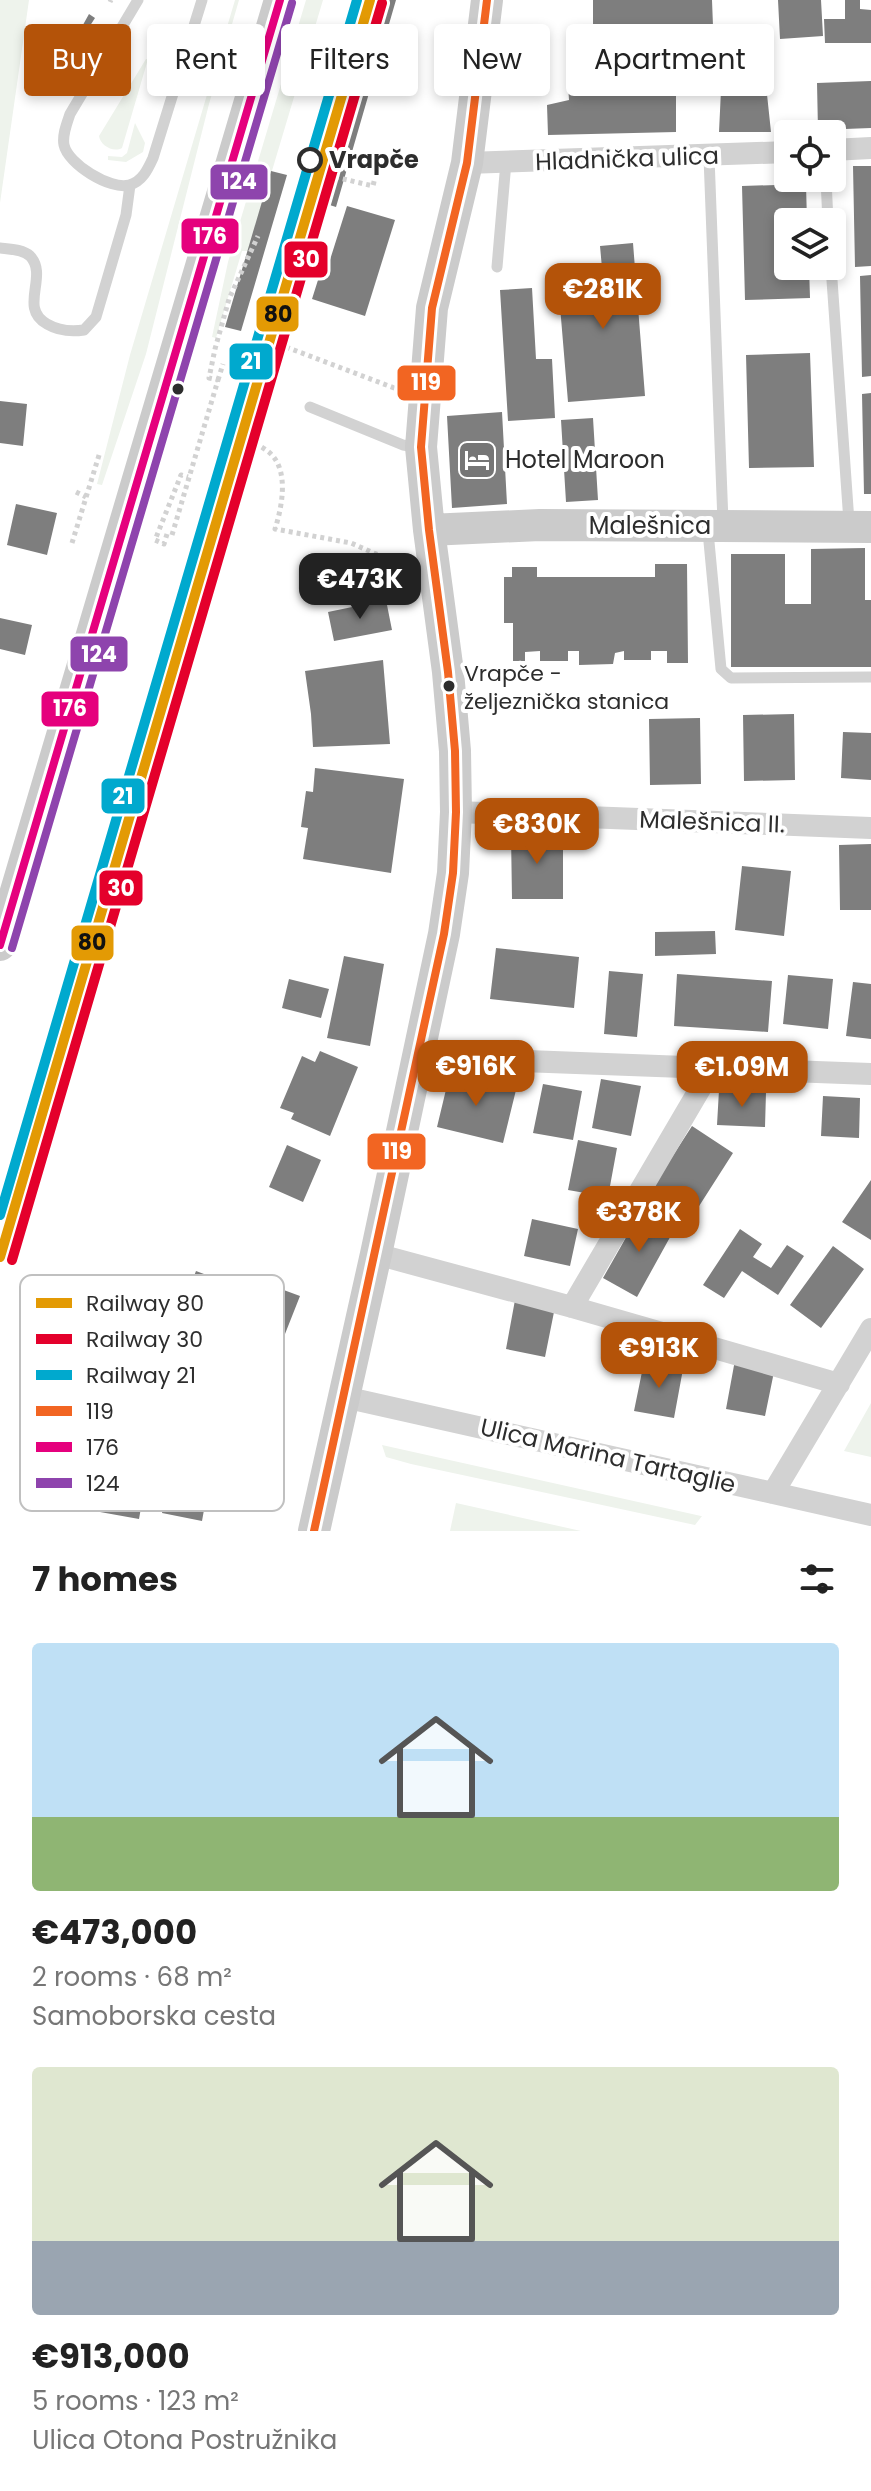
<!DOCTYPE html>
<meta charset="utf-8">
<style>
body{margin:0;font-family:Poppins,sans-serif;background:#f6f6f6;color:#222;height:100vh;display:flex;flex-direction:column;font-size:30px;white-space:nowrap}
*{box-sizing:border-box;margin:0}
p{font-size:26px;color:#767676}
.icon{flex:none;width:44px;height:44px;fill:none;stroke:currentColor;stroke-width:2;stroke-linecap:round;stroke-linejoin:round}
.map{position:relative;height:1531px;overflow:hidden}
.details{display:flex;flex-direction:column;background:#fff;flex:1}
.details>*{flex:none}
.top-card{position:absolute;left:24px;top:24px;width:824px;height:72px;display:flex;gap:16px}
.fabs{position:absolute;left:774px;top:120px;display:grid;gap:16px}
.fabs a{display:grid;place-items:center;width:72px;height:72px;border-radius:8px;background:#fff;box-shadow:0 4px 12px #0003;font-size:40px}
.price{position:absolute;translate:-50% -68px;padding:0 18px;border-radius:16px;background:#b45309;color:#fff;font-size:26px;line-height:52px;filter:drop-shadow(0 2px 4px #0008)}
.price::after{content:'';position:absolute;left:50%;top:48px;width:24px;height:18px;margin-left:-12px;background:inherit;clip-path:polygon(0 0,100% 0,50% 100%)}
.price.current{background:#222;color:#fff}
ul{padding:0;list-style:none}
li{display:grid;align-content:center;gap:16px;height:424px;padding:0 32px}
li span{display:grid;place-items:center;height:248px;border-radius:8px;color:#555}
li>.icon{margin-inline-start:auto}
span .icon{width:144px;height:144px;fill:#fffc;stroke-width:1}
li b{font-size:34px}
h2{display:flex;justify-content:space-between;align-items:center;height:96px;padding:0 32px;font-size:34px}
.pill{padding:0 28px;border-radius:8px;background:#fff;box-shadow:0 4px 12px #0003;font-size:28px;line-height:72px}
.pill.current{background:#b45309;color:#fff}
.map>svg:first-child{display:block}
.green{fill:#eef3ec}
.building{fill:#7e7e7e}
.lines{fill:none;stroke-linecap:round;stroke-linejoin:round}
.path{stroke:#d2d2d2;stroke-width:5;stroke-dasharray:4 4;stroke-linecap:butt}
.lane{stroke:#d2d2d2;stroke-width:11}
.street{stroke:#d2d2d2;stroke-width:22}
.secondary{stroke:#cbcbcb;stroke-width:32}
.bus-1-casing{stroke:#fff;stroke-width:14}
.bus-2-casing{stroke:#fff;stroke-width:14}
.bus-3-casing{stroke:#fff;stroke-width:14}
.bus-1{stroke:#f26522;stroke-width:8}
.bus-2{stroke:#e5007d;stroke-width:8}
.bus-3{stroke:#8e44ad;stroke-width:8}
.rail-1-casing{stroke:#fff;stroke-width:16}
.rail-2-casing{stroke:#fff;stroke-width:16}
.rail-3-casing{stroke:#fff;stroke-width:16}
.rail-1{stroke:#e39a04;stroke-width:10}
.rail-2{stroke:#e4002b;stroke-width:10}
.rail-3{stroke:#00a9ce;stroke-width:10}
.stop-dot{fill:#fff;stroke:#2d2d2d;stroke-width:4}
.bus-dot{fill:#2d2d2d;stroke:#fff;stroke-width:3}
.labels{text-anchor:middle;stroke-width:8;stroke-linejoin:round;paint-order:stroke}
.bus-label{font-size:22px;fill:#2d2d2d;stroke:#fff;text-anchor:start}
.street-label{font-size:24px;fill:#2d2d2d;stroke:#fff}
.stop-label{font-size:24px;font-weight:bold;fill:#2d2d2d;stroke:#fff;text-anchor:start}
.poi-label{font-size:24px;fill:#2d2d2d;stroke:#fff;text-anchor:start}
.key{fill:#fff;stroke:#c0c0c0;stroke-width:2}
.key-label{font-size:22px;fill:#2d2d2d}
.line-badge{stroke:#fff;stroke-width:3}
.badge-label{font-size:22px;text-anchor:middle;font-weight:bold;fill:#fff}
.pale-badge-label{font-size:22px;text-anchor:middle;font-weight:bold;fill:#111}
</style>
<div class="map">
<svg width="871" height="1531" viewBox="0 0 871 1531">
<rect width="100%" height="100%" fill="#fff"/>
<path class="green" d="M0 0H29L0 203Z
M235 0H239L209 104 146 354 102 485 97 484 130 355Z
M306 0H323L248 251H242L216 338 212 337 228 262Z
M146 59H148L122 148C113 153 100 145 99 136Z
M135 123 145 143 143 152 126 162 108 160V156L122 157 127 153Z
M871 1403V1457L844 1451Z
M382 1445 701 1516H702L695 1525 411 1464 386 1457Z
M456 1503 581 1531H450Z"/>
<path class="building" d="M379 0H396L336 207 320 202Z
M593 0H712L713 26 593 28Z
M778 0H821L823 36 780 39Z
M845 0H860V9L871 10V43H825L824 19H845Z
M89 14 95 18 84 35 79 32Z
M208 61 214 63 208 84 202 83Z
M676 66V132L548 135 547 105 569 100 567 70Z
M871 81V128L818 130 817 83Z
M766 85 771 132H719L721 90Z
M853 166H871V266L855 267Z
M271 171 287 175 241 331 225 327Z
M806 184 807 222H788V266H809L810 298 745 300 742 186Z
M347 206 395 220 365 316 312 299 324 261 329 263Z
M633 243 645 396 568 402 558 282 603 279 600 246Z
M871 275V376L862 377 860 276Z
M532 288 536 359H552L555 418 508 421 500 290Z
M810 353 814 467 749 468 746 355Z
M871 393V494H864L862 394Z
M0 401 27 404 23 446 0 443Z
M502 412 507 504 452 508 447 416Z
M593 418 598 500 566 502 561 420Z
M16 504 57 513 47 555 7 545Z
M865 548V600H871V667H731V554H785V604H811V549Z
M655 564H687L688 663H667V651H651V660H624V651L615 653 613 664 579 665V651H568V661H540V651L525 652V661H513V623H504V577H512V567H537V577H655Z
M386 600 392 630 334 641 328 612Z
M0 618 32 625 25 655 0 649Z
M383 660 390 744 313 747 311 714 305 671Z
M794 714 795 780 744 781 743 715Z
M700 718 701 784 650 785 649 719Z
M843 732 871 733V780L841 778Z
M315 768 404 779 391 873 303 859 308 828 301 827 306 791 313 792Z
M563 833V899H512L511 834Z
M871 844V910H840L839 845Z
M742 866 791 871 784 936 735 930Z
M715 931 716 954 655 956V932Z
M496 948 579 957 574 1008 490 999Z
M344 956 384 964 370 1046 327 1038Z
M609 971 643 974 637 1037 604 1034Z
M677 974 772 981 768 1032 674 1026Z
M788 975 833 979 828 1029 783 1024Z
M289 979 329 989 321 1018 282 1008Z
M853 982 871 984V1039L846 1036Z
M320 1051 358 1067 330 1136 291 1119 294 1113 280 1108 302 1056 315 1062Z
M450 1073 516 1090 503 1143 437 1127Z
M601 1079 641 1086 631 1136 592 1128Z
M543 1084 582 1091 573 1140 533 1133Z
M719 1090 766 1092 765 1127 717 1125Z
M823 1096 860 1098 859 1138 821 1136Z
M692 1126 733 1153 694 1214 652 1188Z
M578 1140 617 1148 608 1197 568 1190Z
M287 1145 321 1160 303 1202 269 1187Z
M871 1180V1240L842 1222Z
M641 1211 674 1230 637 1297 603 1278Z
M532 1219 578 1229 570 1266 524 1256Z
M740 1229 762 1244 753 1257 771 1268 787 1245 804 1256 778 1295 742 1271 724 1298 703 1285Z
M833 1246 864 1269 821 1328 790 1305Z
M196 1271 257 1294 262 1282 300 1296 285 1334 254 1322 249 1333 182 1307Z
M515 1300 555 1307 545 1357 506 1349Z
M735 1360 775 1367 765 1416 726 1409Z
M644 1362 683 1369 674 1418 634 1411Z
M172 1464 211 1471 202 1521 162 1513Z
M105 1483 144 1491 139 1519 100 1512Z"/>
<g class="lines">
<path class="path" d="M110 2 111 0
M335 177 373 186 376 173 395 158
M286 347 397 389
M218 380 223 364
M255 443C260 446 267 450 271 454 289 472 282 507 275 529L351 543 376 554 404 561
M76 492 86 497
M167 534 164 544 155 540 181 475 188 477
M172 535 218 380 209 378 215 349 229 299 258 236
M72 543 100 452"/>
<path class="lane" d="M138 0 70 114C67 123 62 135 64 145 68 164 110 190 129 185 142 182 148 169 153 158L202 0
M709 157 723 522
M826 179 828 222
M0 248C9 249 23 249 30 256 49 276 18 308 47 324 59 331 71 332 84 330L96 317 126 215 130 185
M831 266 849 522
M497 267 506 162
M310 407 403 445 416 447
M709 528V542L721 669 731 678 871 677"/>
<path class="street" d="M832 150 871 148
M467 163 788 152
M456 812 871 828
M418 1057 871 1074
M376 1254 572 1307 839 1384
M572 1307 711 1070
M344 1397 871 1515
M773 1493 871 1329"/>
<path class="secondary" d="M429 530 540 525 871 527
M0 945 280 0
M314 1531 376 1254 444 934 453 873 456 812 455 751 448 672 429 530 421 447 432 308 467 163 487 0"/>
<g class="bus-1-casing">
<path id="bus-1" d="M314 1531 444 934 453 873 456 812 455 751 448 672 429 530 421 447 432 308 467 163 487 0"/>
</g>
<g class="bus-2-casing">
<path id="bus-2" d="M0 945 280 0"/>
</g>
<g class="bus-3-casing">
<path id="bus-3" d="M12 948 292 3"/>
</g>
<use href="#bus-1" class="bus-1"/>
<use href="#bus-2" class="bus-2"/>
<use href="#bus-3" class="bus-3"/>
<g class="rail-1-casing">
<path id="rail-1" d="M0 1257 370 0"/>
</g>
<g class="rail-2-casing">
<path id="rail-2" d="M12 1260 382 3"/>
</g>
<g class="rail-3-casing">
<path id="rail-3" d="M0 1215 357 0"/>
</g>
<use href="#rail-1" class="rail-1"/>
<use href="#rail-2" class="rail-2"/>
<use href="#rail-3" class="rail-3"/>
</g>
<defs>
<g id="hotel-square" transform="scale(2)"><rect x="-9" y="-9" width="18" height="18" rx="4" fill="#767676" stroke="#fff"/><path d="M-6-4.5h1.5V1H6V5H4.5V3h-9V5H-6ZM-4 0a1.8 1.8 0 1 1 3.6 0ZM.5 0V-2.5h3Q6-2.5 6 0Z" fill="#fff"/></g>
</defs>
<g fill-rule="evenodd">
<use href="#hotel-square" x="477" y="460"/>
</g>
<circle class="stop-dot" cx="310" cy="160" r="11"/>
<g class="bus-dot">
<circle cx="178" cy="389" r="7"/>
<circle cx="449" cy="686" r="7"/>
</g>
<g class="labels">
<g class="bus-label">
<text x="464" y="681">Vrapče -<tspan x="464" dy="28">željeznička stanica</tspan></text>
</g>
<g class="street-label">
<text transform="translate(627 159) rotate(-2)" y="8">Hladnička ulica</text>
<text x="650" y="534">Malešnica</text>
<text transform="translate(712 822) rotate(2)" y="8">Malešnica II.</text>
<text transform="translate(608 1456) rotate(13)" y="8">Ulica Marina Tartaglie</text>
</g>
<g class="stop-label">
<text x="329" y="168">Vrapče</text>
</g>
<g class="poi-label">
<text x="505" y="468">Hotel Maroon</text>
</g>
</g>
<rect x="20" y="1275" width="264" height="236" rx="12" class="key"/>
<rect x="36" y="1298" width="36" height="10" fill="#e39a04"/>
<rect x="36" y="1334" width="36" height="10" fill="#e4002b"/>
<rect x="36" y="1370" width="36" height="10" fill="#00a9ce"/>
<rect x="36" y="1406" width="36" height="10" fill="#f26522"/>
<rect x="36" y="1442" width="36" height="10" fill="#e5007d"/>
<rect x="36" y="1478" width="36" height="10" fill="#8e44ad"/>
<g class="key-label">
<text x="86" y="1311">Railway 80</text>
<text x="86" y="1347">Railway 30</text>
<text x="86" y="1383">Railway 21</text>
<text x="86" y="1419">119</text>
<text x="86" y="1455">176</text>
<text x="86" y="1491">124</text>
</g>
<g class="line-badge">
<rect x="209" y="163" width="60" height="38" rx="8" fill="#8e44ad"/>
<rect x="180" y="217" width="60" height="38" rx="8" fill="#e5007d"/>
<rect x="283" y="240" width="46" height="39" rx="8" fill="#e4002b"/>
<rect x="255" y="295" width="45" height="38" rx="8" fill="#e39a04"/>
<rect x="228" y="342" width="46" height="39" rx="8" fill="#00a9ce"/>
<rect x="396" y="364" width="61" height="38" rx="8" fill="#f26522"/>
<rect x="69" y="635" width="60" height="38" rx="8" fill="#8e44ad"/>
<rect x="40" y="690" width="60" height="38" rx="8" fill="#e5007d"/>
<rect x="100" y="777" width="46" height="38" rx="8" fill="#00a9ce"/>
<rect x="98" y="869" width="46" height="38" rx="8" fill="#e4002b"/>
<rect x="70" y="924" width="45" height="38" rx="8" fill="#e39a04"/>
<rect x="366" y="1132" width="61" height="39" rx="8" fill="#f26522"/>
</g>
<g class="badge-label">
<text x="239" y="189">124</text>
<text x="210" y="244">176</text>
<text x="306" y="267">30</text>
<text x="251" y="369">21</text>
<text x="426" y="390">119</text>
<text x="99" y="662">124</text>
<text x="70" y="716">176</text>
<text x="123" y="804">21</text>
<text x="121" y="896">30</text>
<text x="397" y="1159">119</text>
</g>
<g class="pale-badge-label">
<text x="278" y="322">80</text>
<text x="92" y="950">80</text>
</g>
</svg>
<div class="fabs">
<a><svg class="icon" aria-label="locate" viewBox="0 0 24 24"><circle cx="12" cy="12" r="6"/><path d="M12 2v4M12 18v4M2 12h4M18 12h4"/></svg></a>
<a><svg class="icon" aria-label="layers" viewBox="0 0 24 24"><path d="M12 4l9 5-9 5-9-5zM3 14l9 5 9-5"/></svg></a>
</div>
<b class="price" style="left:603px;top:331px">€281K</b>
<b class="price current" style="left:360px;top:621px">€473K</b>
<b class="price" style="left:537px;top:866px">€830K</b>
<b class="price" style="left:476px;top:1108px">€916K</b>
<b class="price" style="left:742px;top:1109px">€1.09M</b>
<b class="price" style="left:639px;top:1254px">€378K</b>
<b class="price" style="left:659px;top:1390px">€913K</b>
<div class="top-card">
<a class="pill current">Buy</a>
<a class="pill">Rent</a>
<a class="pill">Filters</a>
<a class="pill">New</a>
<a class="pill">Apartment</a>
</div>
</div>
<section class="details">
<h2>7 homes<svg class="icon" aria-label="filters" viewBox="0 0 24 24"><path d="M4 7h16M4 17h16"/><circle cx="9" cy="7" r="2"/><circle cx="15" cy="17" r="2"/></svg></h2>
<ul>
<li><span style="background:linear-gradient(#bfe0f5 70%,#8fb573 0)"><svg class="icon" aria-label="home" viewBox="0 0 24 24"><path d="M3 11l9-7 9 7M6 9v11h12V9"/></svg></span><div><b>€473,000</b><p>2 rooms · 68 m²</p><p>Samoborska cesta</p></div></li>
<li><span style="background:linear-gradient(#dfe7d0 70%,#9aa5b1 0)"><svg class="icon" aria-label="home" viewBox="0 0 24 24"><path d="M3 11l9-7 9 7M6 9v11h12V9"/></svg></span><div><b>€913,000</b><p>5 rooms · 123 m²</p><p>Ulica Otona Postružnika</p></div></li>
</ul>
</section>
